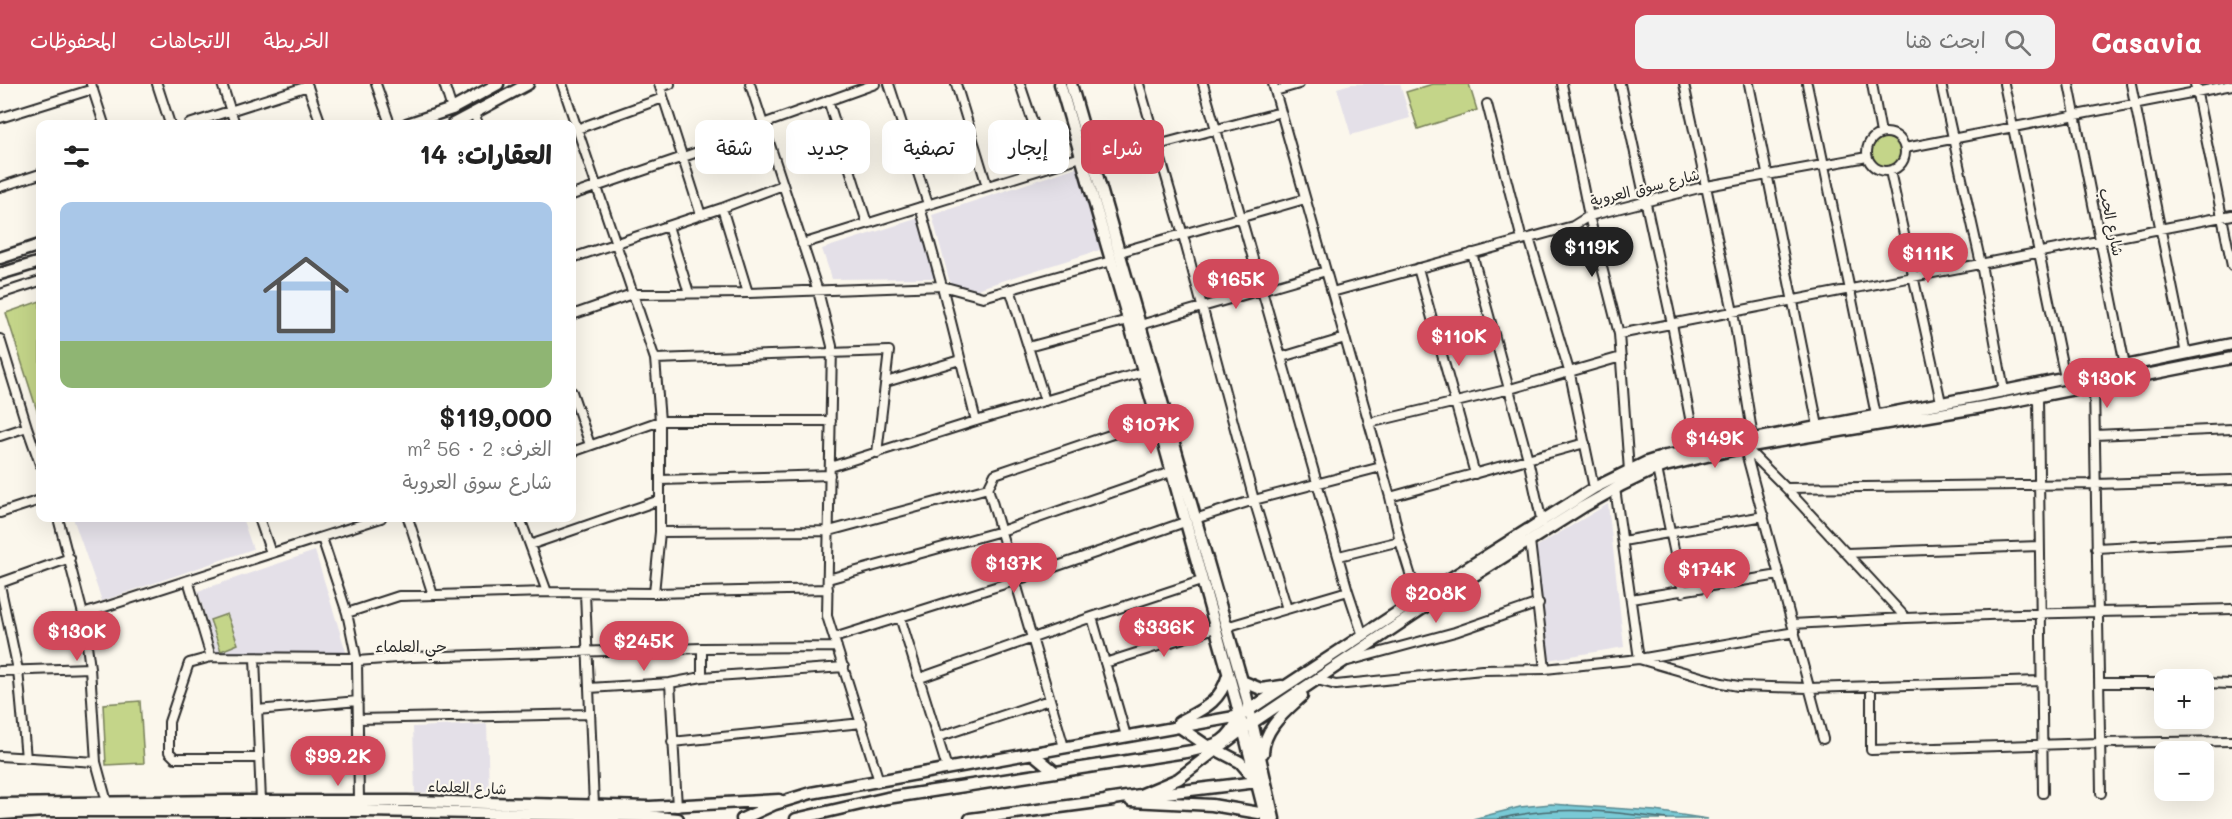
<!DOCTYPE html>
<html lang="ar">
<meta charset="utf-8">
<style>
body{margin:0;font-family:Mali,"Playpen Sans Arabic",sans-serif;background:#f2f2f2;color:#222;direction:rtl;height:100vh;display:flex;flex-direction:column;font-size:22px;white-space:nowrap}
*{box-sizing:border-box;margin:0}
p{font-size:20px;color:#767676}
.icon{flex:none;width:33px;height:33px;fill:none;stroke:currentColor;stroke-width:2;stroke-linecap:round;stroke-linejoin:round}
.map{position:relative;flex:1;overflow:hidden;direction:ltr}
.sheet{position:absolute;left:36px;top:36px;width:540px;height:402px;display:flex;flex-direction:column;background:#fff;border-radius:12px;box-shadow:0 6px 24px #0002;direction:rtl}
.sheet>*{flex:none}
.top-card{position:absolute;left:594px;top:36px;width:570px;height:54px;direction:rtl;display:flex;gap:12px}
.controls{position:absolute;left:2154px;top:585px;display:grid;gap:12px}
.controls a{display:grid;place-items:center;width:60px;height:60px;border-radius:12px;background:#fff;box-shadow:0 6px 24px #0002;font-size:30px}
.price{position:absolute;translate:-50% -51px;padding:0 14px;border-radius:21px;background:#d1495b;color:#fff;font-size:20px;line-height:39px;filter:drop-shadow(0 2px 3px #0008)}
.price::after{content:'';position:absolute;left:50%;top:36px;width:18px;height:14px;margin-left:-9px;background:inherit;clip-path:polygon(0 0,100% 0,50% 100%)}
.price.selected{background:#222;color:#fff}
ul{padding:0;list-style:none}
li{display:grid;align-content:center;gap:12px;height:318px;padding:0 24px}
li span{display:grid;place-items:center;height:186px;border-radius:12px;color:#555}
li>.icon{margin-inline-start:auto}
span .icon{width:108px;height:108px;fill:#fffc;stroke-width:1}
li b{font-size:26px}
h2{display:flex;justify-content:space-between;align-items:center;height:72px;padding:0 24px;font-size:26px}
.tag{padding:0 21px;border-radius:12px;background:#fff;box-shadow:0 6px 24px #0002;font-size:21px;line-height:54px}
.tag.selected{background:#d1495b;color:#fff}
header{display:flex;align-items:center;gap:36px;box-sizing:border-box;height:84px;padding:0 30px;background:#d1495b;color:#fff}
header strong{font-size:28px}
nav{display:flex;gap:33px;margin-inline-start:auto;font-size:21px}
.search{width:420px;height:54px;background:#f2f2f2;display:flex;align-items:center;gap:15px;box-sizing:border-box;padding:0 21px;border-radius:12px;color:#767676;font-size:22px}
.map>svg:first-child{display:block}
.built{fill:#e4e0e8}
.green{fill:#c4d589;stroke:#78805a;stroke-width:1.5}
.water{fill:#79c9d5;stroke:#5a8a91;stroke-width:1.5}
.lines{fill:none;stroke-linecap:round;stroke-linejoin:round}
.shore{stroke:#4a6a6f;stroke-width:1.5}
.street-casing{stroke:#2b2b2b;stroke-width:12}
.secondary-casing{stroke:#2b2b2b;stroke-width:15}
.street{stroke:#fbf7ec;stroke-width:8}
.secondary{stroke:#fbf7ec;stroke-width:10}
.labels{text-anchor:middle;stroke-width:4.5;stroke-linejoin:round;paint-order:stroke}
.street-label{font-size:15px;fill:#2b2b2b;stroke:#fbf7ec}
.neighbourhood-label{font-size:16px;fill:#2b2b2b;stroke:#fbf7ec}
</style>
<header>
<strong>Casavia</strong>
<div class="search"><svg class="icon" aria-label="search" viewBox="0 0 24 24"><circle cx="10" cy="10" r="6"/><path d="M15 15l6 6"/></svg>ابحث هنا</div>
<nav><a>الخريطة</a><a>الاتجاهات</a><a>المحفوظات</a></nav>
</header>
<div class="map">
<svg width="2232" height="735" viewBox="0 0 2232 735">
<rect width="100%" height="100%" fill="#fbf7ec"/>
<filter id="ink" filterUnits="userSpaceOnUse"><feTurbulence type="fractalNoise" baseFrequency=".0167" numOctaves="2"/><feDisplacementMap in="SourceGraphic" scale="12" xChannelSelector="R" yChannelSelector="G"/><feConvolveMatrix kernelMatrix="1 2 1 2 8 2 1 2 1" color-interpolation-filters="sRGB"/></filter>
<g filter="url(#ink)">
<path class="built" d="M1351 0H1400L1410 34 1351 51 1337 4Z
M1080 82 1103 165 977 205 950 199 932 131Z
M919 134 934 194 832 195 822 165Z
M1608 420 1624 563 1548 576 1534 464Z
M73 434H242L253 465 102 517Z
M315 467 346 568 217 571 198 507Z
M487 640 489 706 415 709 413 643Z"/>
<path class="green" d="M1433 0H1469L1477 26 1418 45 1406 8Z
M1872 68a14 14 0 1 1 28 0a14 14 0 1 1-28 0Z
M40 217V336L6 229Z
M227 530 238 560 221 567 210 536Z
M140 617 144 679 106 681 103 620Z"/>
<path class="water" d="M1551 720 1655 727 1708 735H1473L1520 723Z"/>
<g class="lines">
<path class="shore" d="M1498 735C1553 721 1611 727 1667 735"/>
<g class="street-casing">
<path id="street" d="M91 0 104 40
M157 0 170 40
M222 0 235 40
M307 0 321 40
M376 0 390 40
M444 0 452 25
M562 0 655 275 660 337V448L654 509
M659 0 701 131
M750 0 818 207 832 262 827 532 879 697
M889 0 928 120
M956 0 987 102
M1020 0 1048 83
M1139 0 1183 151 1254 416 1287 525
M1203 0 1348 507 1363 552
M1273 0 1390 413 1400 457 1418 515
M1562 0 1589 132 1619 250 1629 387
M1620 0 1672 240 1696 365
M1684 0 1733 228 1753 354
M1749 0 1818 342
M1807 0 1876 331
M1872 0 1881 49
M1941 0 1981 180 2004 307
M2004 0 2065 294
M2069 0 2125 281
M2131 0 2186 270
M2195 0 2232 182
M660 3 670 0
M1275 7 1299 0
M828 16 867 139
M1487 20 1522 156
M474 29 478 40
M0 34 93 5
M189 40 308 2
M763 40 875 0
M577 45 663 14
M1867 68a19 19 0 1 1 38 0a19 19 0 1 1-38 0Z
M1905 64 2232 1
M1094 78 1281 28
M1890 87 1941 318
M0 103 40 90
M572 111 765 45
M920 123 942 202 976 337
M722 124 748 209
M668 142 689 209
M1529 154 1570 290 1594 404
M802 160 1081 73
M1120 168 1305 115
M1472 169 1528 375 1542 439
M572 174 722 124 783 101
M1418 184 1475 390
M1010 205 1045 317
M1332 208 1573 142 1589 132 1707 102 1867 73
M0 210 40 197
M572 231 632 210 748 209 942 202 983 213 1111 177
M1140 241 1326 187
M1619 250 2232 131
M0 255 27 343 40 380
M1028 263 1128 236
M1282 273 1345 254
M655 275 889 267 877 369
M886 298 960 276
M2094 301 2101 709
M572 308 590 361
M2038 312 2043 709
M1369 339 1510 305 1621 273
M2095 351 2232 345
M0 352 27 343
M1745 363 1786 404 1906 534C2014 529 2123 528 2232 525
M1745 365 1823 655
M572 368 660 337H831
M830 383 976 337 1143 288
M1657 385 1683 508
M660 396 830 391
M988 404 1064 663
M1615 404 1639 575 1722 599 1738 602 1809 604 2041 597
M1786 404 2095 400 2232 396
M1390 413 1585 359
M0 429 40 416
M58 434 83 530 90 584 96 678 107 718
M259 434 271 469
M408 434 433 511
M520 434 547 508
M1195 435 1254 416 1381 383
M660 448 829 447 988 404 995 390 1157 335
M322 454 347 529 357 577 359 717
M1530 457 1545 585
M1623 457 1764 432
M530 461 660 416
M2096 464 2232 457
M1846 469 2039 462
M1339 472 1400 457
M828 495 1001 447 1171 388
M188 496 211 573
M0 499 70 474
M0 501 18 586 26 674
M585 509 594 722
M1631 515 1779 491
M347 529 399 512 547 508 654 509 828 505
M83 530 381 434
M900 533 947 684
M1092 533 1126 652
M1792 540 1906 534
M1226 543 1348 507
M834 554 1014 497 1185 438
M255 574 261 717
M357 577 411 573 702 564 837 563
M1348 577 1455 548 1539 519
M1105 579 1215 544
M0 587 90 584
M702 593V564
M920 594 1092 533 1201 497
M1317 596 1336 601 1482 586 1545 585 1639 575 1795 548
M670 599 677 723
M2099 599H2164
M2204 599 2232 600
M1871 602V666L2100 659 2232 657
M589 604 670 599 702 593 844 583
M257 626 358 617
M358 635 590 630
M938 653 1049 616
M672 658 862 639
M0 672 96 678
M259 674H175L169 668V638L189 579 211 573 356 574"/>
</g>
<g class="secondary-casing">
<path id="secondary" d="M1060 0 1157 335 1236 617 1266 735
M1071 0 1246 611 1274 735
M407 40 452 25 498 0
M453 40 528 0
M0 174 40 161
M0 190 40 178
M1242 597 1261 605 1282 602
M1179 638C1203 625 1220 619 1228 591
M1178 642 1213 666
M1032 669 1055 688
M1263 669C1264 644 1285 628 1302 612
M1149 711 1257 698 1240 678 1217 666
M1107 716 1140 711 1178 695 1243 645 1432 518 1583 423 1622 401 1651 387 1665 382 1745 363 1994 321 2232 274
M1131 717 1212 721 1265 730
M0 720 225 717H408L650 723 779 716
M0 730 45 727H365L645 732 678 735
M742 735 775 720 811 709 1240 632 1418 515 1594 404 1647 378 1666 372 2004 307 2232 260
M796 735 887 714 1192 667C1218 661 1228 658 1240 632
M970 735 1113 716"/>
</g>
<use href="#street" class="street"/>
<use href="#secondary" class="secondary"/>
</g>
</g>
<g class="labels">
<g class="street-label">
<text transform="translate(1645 104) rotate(-14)" y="5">شارع سوق العروبة</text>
<text transform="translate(2111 138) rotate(78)" y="5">شارع الحب</text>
<text transform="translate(467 704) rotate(2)" y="5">شارع العلماء</text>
</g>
<g class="neighbourhood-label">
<text x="411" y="568">حي العلماء</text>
</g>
</g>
</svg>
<div class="controls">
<a>+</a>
<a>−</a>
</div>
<b class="price selected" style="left:1592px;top:194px">$119K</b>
<b class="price" style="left:1928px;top:200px">$111K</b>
<b class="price" style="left:1236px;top:226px">$165K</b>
<b class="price" style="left:1459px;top:283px">$110K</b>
<b class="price" style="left:2107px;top:325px">$130K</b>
<b class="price" style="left:1151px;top:371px">$107K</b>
<b class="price" style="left:1715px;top:385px">$149K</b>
<b class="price" style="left:1014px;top:510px">$137K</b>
<b class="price" style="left:1707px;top:516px">$174K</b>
<b class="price" style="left:1436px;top:540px">$208K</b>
<b class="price" style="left:1164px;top:574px">$336K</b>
<b class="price" style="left:77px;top:578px">$130K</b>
<b class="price" style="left:644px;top:588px">$245K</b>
<b class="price" style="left:338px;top:703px">$99.2K</b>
<div class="top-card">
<a class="tag selected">شراء</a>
<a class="tag">إيجار</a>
<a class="tag">تصفية</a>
<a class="tag">جديد</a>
<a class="tag">شقة</a>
</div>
<section class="sheet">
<h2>العقارات: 14<svg class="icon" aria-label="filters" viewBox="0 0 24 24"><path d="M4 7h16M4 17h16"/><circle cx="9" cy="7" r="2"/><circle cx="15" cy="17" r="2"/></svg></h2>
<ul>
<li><span style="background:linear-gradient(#a9c7e8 75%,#8fb573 0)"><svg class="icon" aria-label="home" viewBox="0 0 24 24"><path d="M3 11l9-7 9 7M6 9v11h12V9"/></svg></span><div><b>$119,000</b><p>الغرف: 2 · 56 m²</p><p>شارع سوق العروبة</p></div></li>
</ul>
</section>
</div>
